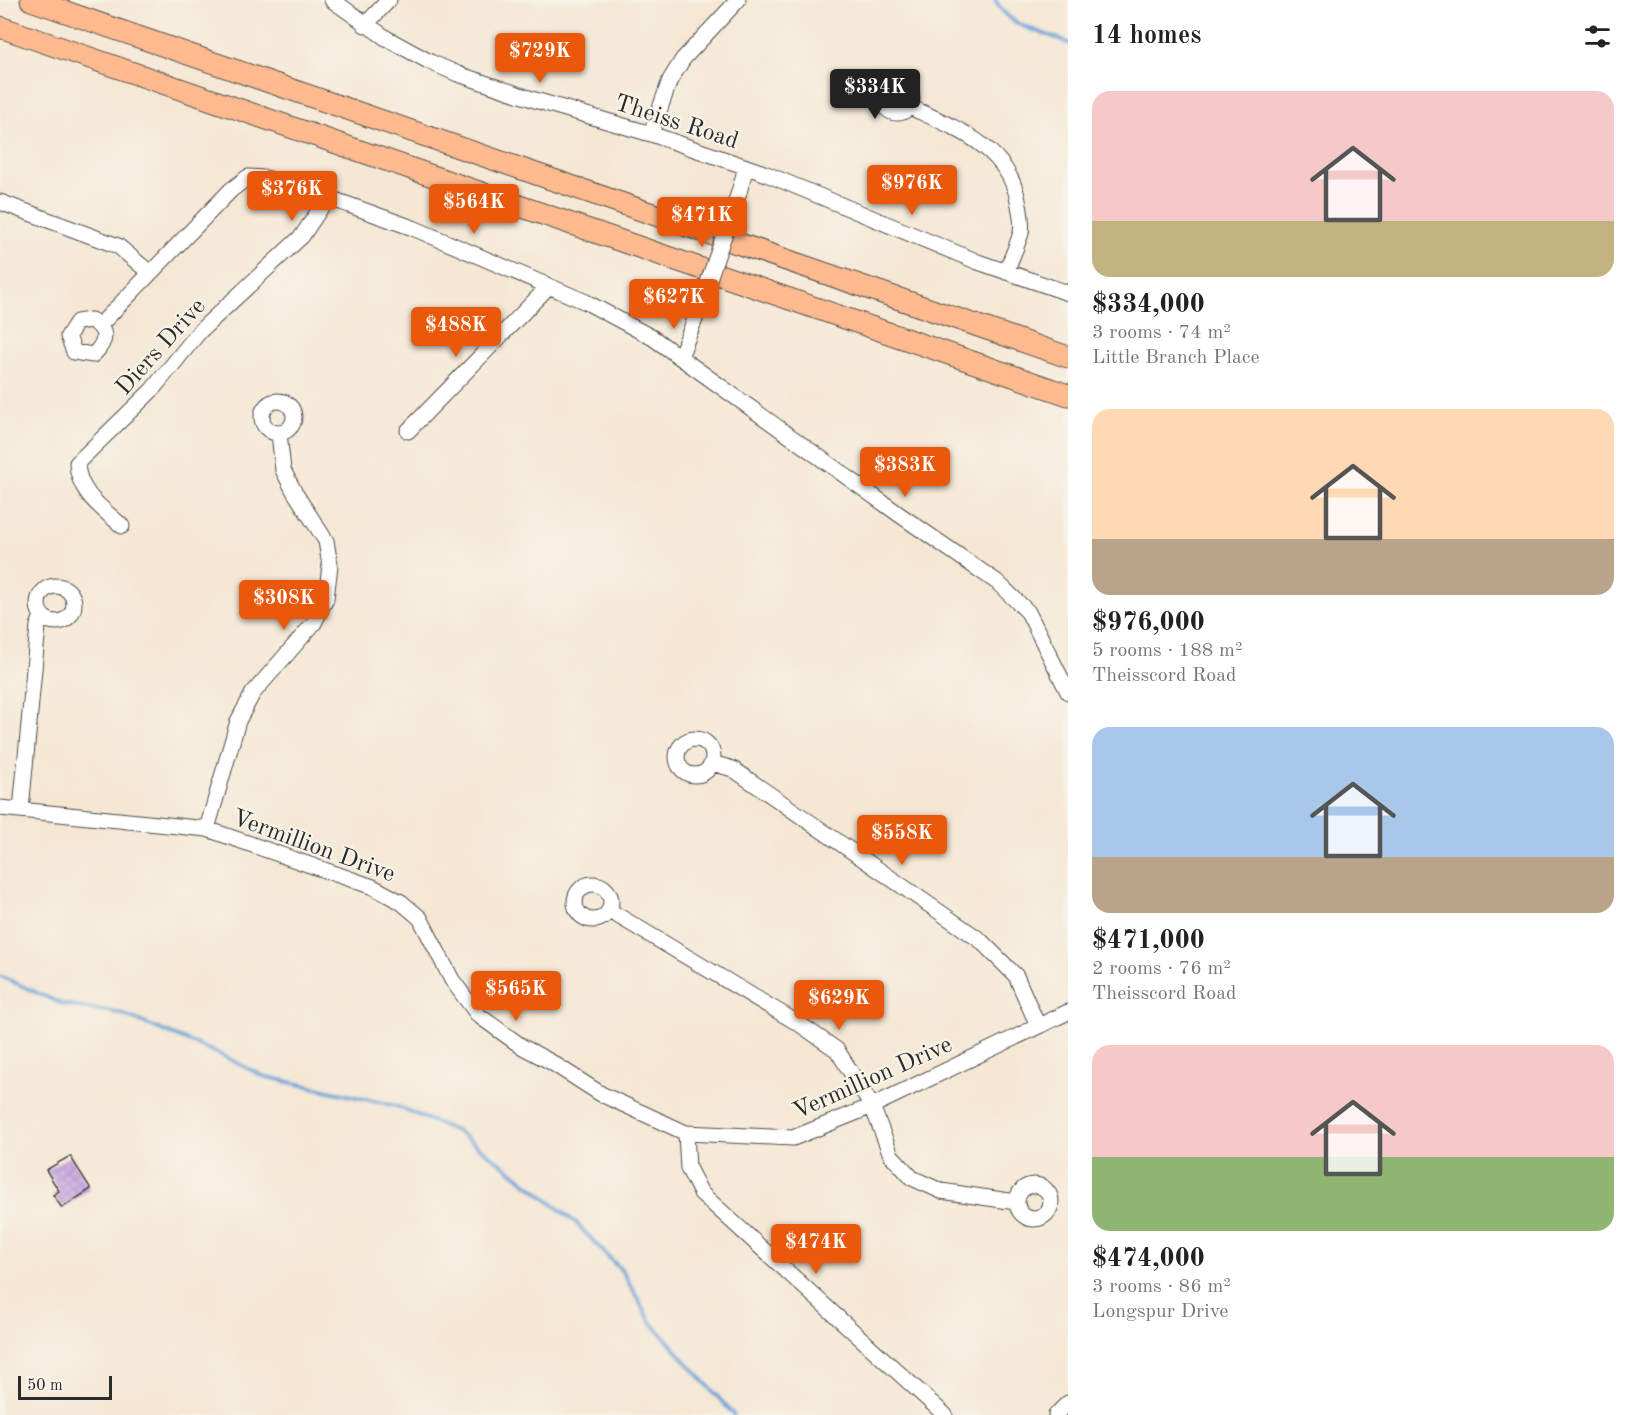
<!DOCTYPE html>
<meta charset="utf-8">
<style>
body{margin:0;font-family:"Old Standard TT",serif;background:#f6f6f6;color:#222;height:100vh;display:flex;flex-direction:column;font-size:22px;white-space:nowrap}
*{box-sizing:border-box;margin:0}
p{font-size:20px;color:#767676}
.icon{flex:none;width:33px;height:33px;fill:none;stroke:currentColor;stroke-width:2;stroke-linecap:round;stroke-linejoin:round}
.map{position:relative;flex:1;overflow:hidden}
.side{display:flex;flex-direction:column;background:#fff;width:570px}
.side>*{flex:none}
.scale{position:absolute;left:18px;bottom:15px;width:94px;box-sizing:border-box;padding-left:6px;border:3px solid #2b2b2b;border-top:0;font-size:16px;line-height:21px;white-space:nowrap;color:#2b2b2b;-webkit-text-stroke:4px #f7f3e8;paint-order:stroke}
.price{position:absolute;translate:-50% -51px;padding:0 14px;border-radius:6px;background:#ea580c;color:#fff;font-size:20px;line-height:39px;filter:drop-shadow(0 2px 3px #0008)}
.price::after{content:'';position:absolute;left:50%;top:36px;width:18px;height:14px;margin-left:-9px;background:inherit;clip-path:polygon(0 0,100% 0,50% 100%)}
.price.active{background:#222;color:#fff}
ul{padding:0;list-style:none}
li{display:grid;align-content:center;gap:12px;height:318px;padding:0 24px}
li span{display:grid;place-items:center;height:186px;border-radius:18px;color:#555}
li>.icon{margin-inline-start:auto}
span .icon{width:108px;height:108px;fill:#fffc;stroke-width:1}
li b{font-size:26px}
h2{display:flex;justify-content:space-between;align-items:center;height:72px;padding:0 24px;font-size:26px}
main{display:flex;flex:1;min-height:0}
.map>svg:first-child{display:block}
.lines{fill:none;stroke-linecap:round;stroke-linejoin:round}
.stream{stroke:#69a2d8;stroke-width:4}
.building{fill:url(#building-cross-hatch)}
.minor-casing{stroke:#494744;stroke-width:17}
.highway-casing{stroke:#494744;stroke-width:23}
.minor{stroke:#fff;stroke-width:15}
.highway{stroke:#fcba8e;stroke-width:21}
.minor-bridge-casing{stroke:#494744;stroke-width:17;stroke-linecap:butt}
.minor-bridge{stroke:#fff;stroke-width:15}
.labels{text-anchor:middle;stroke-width:4.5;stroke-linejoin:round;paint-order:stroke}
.street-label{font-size:24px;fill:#2b2b2b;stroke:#f7f3e8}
</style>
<main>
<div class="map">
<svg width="1068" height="1415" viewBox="0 0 1068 1415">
<defs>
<pattern id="building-cross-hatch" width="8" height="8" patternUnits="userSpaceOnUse" patternTransform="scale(1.5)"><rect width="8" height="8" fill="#c39ce0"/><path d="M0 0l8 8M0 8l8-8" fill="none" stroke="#9f7fb6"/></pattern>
</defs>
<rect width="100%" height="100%" fill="#f7f3e8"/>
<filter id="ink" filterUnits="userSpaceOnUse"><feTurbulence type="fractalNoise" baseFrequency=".0167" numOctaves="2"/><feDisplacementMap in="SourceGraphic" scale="12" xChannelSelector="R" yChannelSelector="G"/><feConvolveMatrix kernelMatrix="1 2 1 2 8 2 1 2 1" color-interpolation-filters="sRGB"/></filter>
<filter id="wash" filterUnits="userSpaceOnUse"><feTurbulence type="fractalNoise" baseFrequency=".008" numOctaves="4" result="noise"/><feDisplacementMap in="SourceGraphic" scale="24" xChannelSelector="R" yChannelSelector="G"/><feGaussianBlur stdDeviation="1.35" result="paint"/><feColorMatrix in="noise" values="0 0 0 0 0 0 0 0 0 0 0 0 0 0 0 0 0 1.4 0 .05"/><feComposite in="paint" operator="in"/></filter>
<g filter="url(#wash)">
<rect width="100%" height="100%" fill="#f5e7d4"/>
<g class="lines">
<path class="stream" d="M995 0C1012 31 1039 29 1068 43
M0 976 62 1004 120 1013 217 1053 263 1076 396 1106 458 1132 510 1170 575 1222 623 1272 650 1321 734 1415"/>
</g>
<g id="blocks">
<path class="building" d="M70 1156 91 1189 62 1208 53 1195 59 1191 46 1170Z"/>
</g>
</g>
<g filter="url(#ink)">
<use href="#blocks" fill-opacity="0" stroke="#494744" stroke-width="1.5"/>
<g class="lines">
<g class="minor-casing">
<path id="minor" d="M332 0 386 38 430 62 458 74 535 100 651 134 764 173 978 262 1068 293
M365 25 389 0
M882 98a15 15 0 1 1 30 0a15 15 0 1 1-30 0Z
M910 107C955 128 1007 146 1018 200 1020 211 1023 222 1021 233 1017 246 1011 259 1006 272
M651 134 670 80 683 59 738 0
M739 192 746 167
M0 202 118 246 150 273
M91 320C109 331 107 341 93 355L74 352 68 336 77 322Z
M100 325 231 190 248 177 265 178 307 190 413 228 586 302 653 338 900 515 997 582 1028 612 1068 692
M680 357 697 314
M262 417a16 16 0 1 1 32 0a16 16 0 1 1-32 0Z
M408 431 549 286
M122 526C102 508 78 493 77 463L152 390 200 331 302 236 328 197
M38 604a18 18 0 1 1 36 0a18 18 0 1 1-36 0Z
M677 757a18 18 0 1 1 36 0a18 18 0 1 1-36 0Z
M712 763 733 769 980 940 1016 976 1038 1026
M0 808 207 829 373 887 401 902 420 918 452 980 478 1015 521 1046 551 1062 601 1094 686 1133 793 1138 872 1106 1068 1012
M21 810 38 626 42 616
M207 829 238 721 253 693 314 623 326 599 330 565 326 541 295 493 283 470 279 433
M575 902a18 18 0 1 1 36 0a18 18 0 1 1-36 0Z
M610 911 801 1025 837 1050 872 1106 891 1155 912 1178 941 1191 1016 1202
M686 1133 688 1168 701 1193 945 1415
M1017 1202a17 17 0 1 1 34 0a17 17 0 1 1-34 0Z
M1056 1415 1068 1403"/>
</g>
<g class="highway-casing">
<path id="highway" d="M31 0 1068 357
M0 27 1068 395"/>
</g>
<use href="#minor" class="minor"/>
<use href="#highway" class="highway"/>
<g class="minor-bridge-casing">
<path id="minor-bridge" d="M697 314 739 192"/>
</g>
<use href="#minor-bridge" class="minor-bridge"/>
</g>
</g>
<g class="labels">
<g class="street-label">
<text transform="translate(677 121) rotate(18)" y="8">Theiss Road</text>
<text transform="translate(160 346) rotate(-48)" y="8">Diers Drive</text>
<text transform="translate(314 845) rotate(20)" y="8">Vermillion Drive</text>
<text transform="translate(872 1077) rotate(-24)" y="8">Vermillion Drive</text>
</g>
</g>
</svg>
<div class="scale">50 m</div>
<b class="price" style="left:540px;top:84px">$729K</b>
<b class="price active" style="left:875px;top:120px">$334K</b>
<b class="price" style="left:912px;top:216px">$976K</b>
<b class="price" style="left:292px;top:222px">$376K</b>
<b class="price" style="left:474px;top:235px">$564K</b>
<b class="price" style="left:702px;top:248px">$471K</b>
<b class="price" style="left:674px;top:330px">$627K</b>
<b class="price" style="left:456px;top:358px">$488K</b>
<b class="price" style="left:905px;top:498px">$383K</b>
<b class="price" style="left:284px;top:631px">$308K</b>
<b class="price" style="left:902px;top:866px">$558K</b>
<b class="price" style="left:516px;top:1022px">$565K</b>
<b class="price" style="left:839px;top:1031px">$629K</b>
<b class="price" style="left:816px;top:1275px">$474K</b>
</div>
<section class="side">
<h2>14 homes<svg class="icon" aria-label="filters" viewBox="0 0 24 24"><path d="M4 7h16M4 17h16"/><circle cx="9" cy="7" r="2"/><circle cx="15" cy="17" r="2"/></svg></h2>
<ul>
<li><span style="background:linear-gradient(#f6c9c9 70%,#c2b280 0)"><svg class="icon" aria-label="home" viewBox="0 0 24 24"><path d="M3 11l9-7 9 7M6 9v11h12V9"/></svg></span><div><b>$334,000</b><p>3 rooms · 74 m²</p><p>Little Branch Place</p></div></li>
<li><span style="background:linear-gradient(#ffd9b3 70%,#b9a48a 0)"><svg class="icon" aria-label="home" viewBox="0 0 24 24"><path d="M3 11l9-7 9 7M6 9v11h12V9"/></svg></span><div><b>$976,000</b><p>5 rooms · 188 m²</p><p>Theisscord Road</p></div></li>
<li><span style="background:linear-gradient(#a9c7e8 70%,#b9a48a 0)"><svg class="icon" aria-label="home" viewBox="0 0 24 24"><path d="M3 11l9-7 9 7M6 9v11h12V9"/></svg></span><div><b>$471,000</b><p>2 rooms · 76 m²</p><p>Theisscord Road</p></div></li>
<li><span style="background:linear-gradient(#f6c9c9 60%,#8fb573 0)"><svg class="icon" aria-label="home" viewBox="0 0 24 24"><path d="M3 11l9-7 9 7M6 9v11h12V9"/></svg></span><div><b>$474,000</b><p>3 rooms · 86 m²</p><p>Longspur Drive</p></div></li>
</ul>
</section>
</main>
